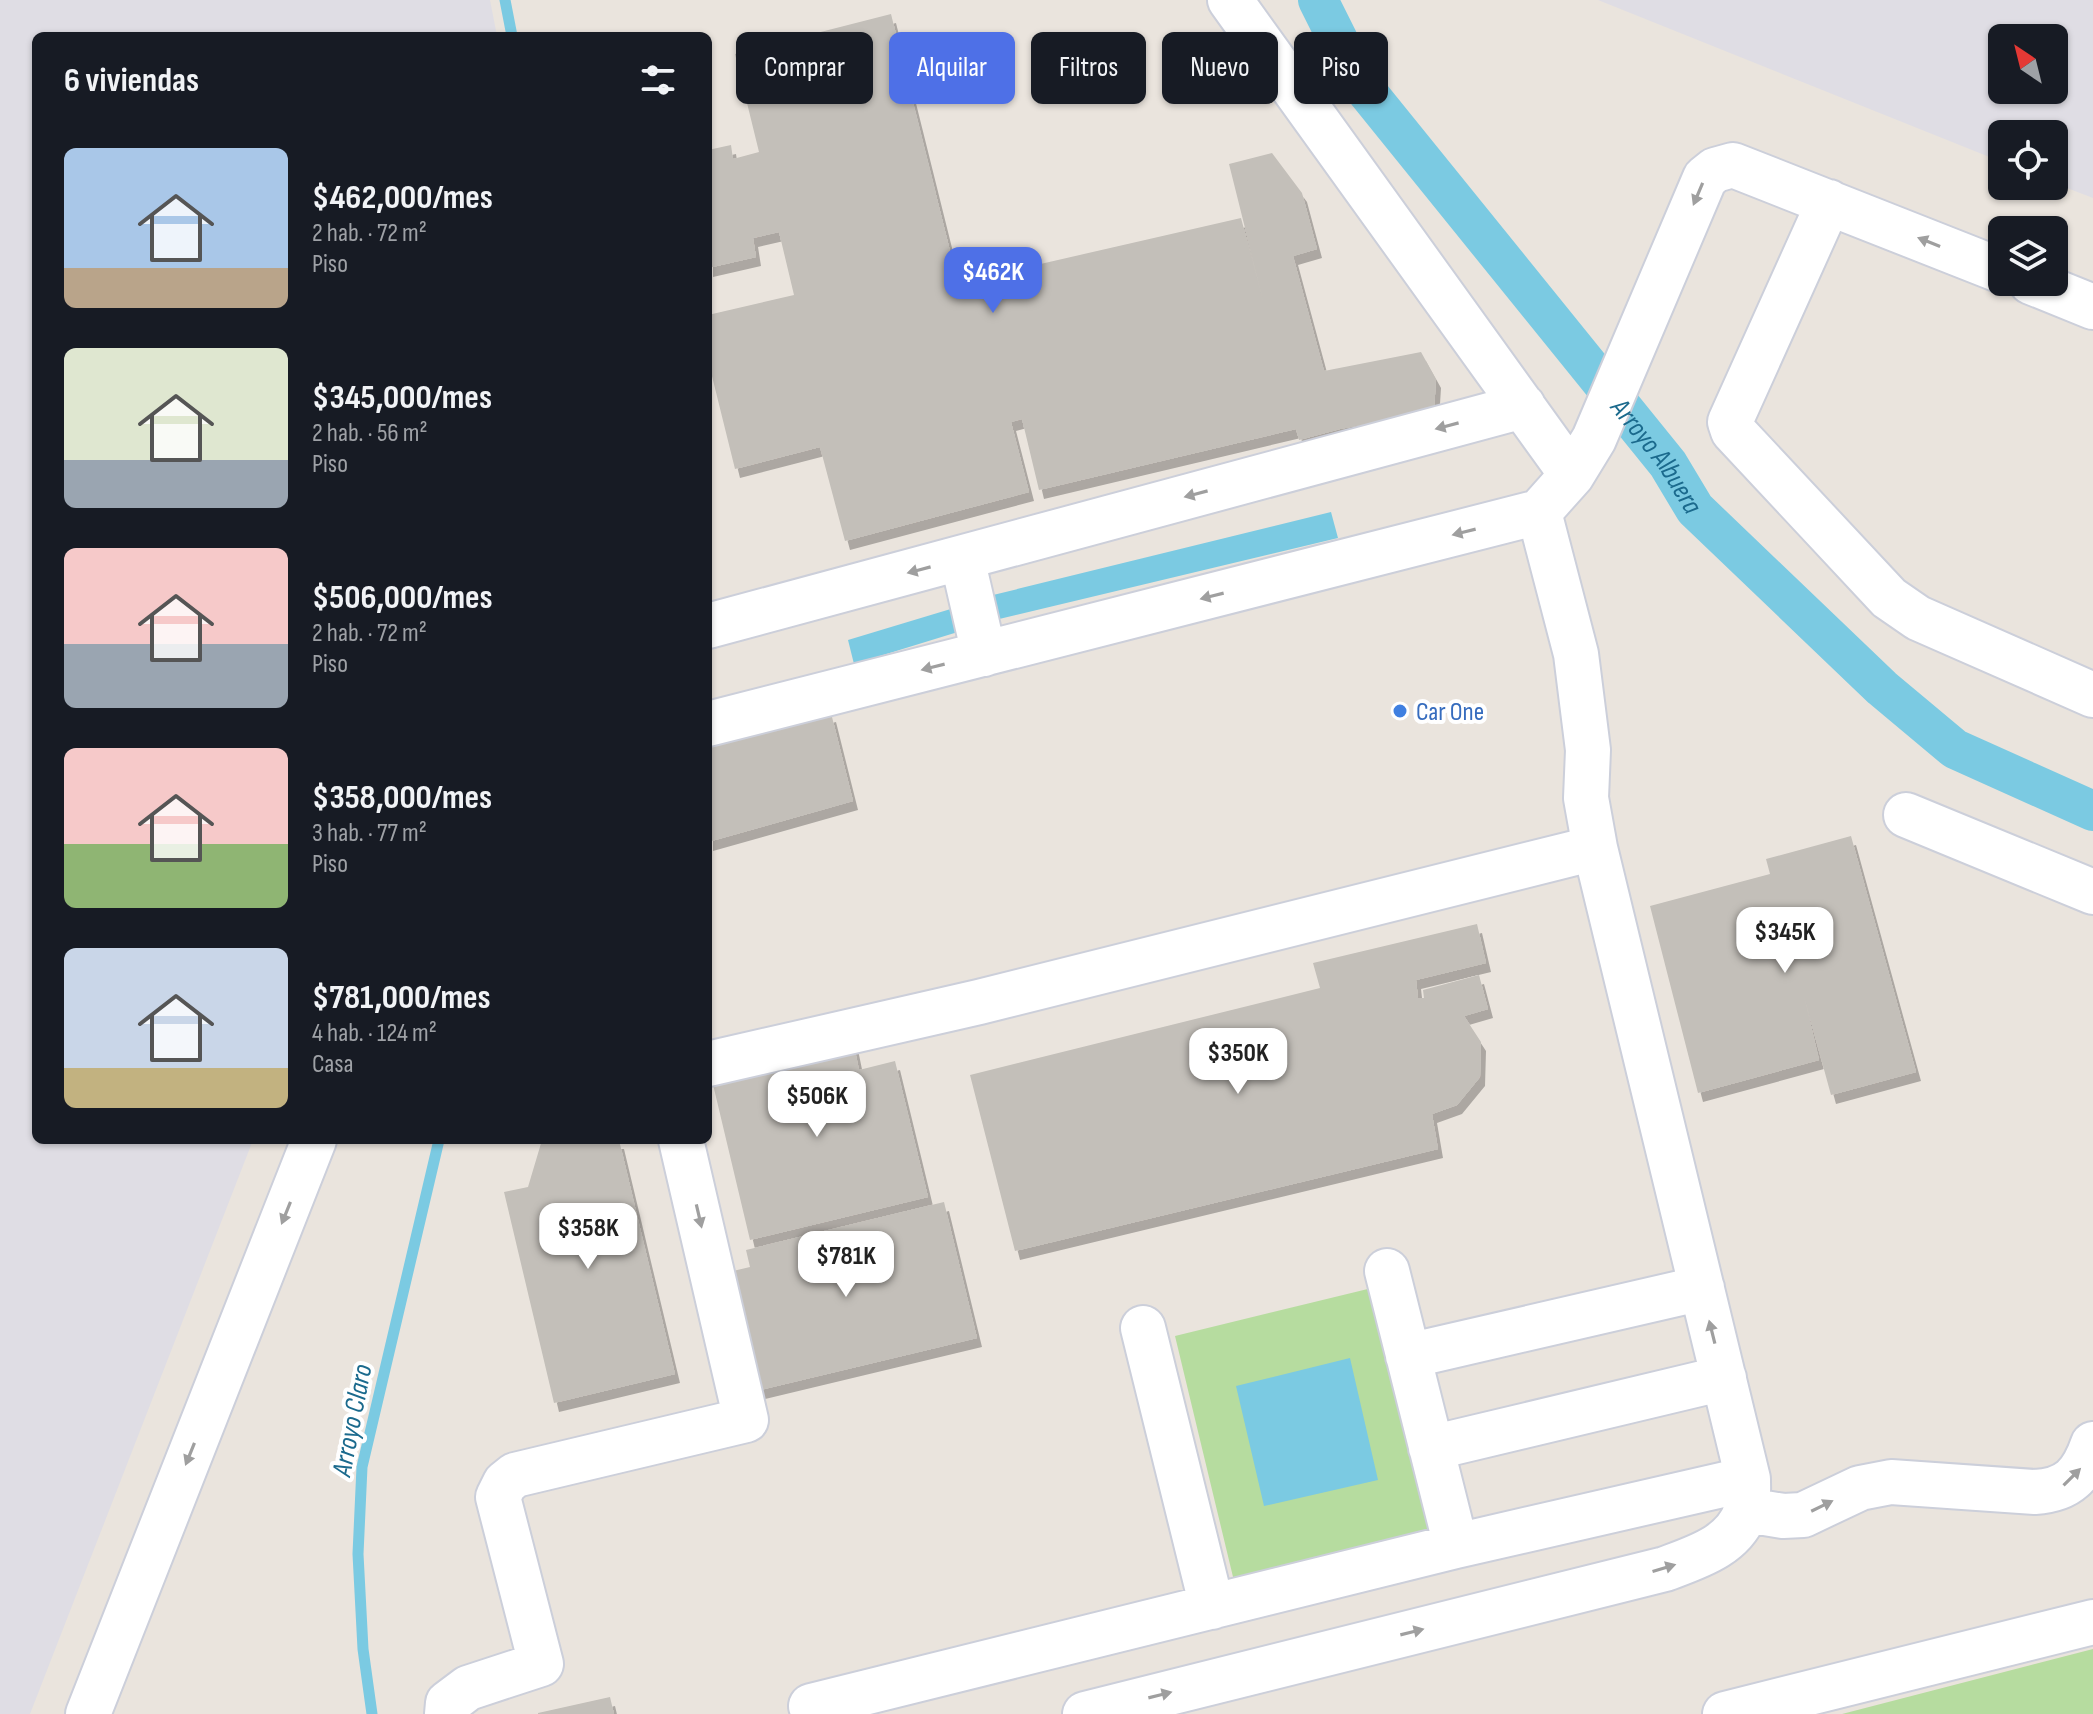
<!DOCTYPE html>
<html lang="es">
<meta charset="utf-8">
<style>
body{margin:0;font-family:"Sofia Sans Condensed",sans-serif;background:#242831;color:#f1f3f6;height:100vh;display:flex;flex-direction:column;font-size:30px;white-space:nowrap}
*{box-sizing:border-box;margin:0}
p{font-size:26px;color:#9ea1a6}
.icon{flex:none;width:44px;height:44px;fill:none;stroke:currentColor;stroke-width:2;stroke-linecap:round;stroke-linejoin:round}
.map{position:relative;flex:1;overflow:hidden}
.sheet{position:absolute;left:32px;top:32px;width:680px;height:1112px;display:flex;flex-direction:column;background:#171b24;border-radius:12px;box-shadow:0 2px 6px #0004}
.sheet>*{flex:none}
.top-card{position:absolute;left:736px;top:32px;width:760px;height:72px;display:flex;gap:16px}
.needle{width:52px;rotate:325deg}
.fabs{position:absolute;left:1988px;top:24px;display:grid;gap:16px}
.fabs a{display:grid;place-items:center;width:80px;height:80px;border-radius:12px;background:#171b24;box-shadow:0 2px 6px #0004;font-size:40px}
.price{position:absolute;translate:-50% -68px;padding:0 18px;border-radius:16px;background:#fff;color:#222;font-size:26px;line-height:52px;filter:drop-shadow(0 2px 4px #0008)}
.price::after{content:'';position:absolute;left:50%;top:48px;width:24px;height:18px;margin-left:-12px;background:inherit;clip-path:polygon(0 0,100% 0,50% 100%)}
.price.on{background:#4e70e7;color:#fff}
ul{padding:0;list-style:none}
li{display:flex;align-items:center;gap:24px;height:200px;padding:0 32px}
li span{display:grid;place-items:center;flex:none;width:224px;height:160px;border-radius:12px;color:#555}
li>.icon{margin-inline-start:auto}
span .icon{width:96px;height:96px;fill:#fffc;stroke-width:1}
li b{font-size:34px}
h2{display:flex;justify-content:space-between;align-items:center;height:96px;padding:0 32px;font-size:34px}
.tag{padding:0 28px;border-radius:12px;background:#171b24;box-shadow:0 2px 6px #0004;font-size:28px;line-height:72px}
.tag.on{background:#4e70e7;color:#fff}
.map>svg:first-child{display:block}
.industrial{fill:#dfdde4;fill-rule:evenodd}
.green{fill:#b6dc9f}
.water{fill:#7bcae2}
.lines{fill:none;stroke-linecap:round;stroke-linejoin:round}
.stream{stroke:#7bcae2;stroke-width:11}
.canal{stroke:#7bcae2;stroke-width:40}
.building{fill:#c3bfb9;filter:url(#shadow)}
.minor-casing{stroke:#cccfda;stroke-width:48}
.minor{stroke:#fff;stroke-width:44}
.oneway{fill:#9f9f9f}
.shop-dot{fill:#3f7fe0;stroke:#fff;stroke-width:3}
.labels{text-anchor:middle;stroke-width:8;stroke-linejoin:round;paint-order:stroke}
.shop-label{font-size:26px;fill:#366cbe;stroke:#fff;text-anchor:start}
.water-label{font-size:28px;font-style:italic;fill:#1b6a8d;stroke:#fff}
</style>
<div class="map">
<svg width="2093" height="1714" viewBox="0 0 2093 1714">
<defs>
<filter id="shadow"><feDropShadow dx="5" dy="9" stdDeviation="0" flood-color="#0004"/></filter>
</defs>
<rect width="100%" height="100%" fill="#eae4dd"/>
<path class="industrial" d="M0 0H490L497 36H36V1140H253L30 1714H0Z
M1598 0H2093V198L2054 183V134H2002V162ZM2002 38H2054V90H2002Z"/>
<path class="green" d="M1376 1287 1434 1532 1234 1581 1175 1336Z
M2093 1649V1714H1842Z"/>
<path class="water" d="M1331 512 1338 538 995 620 989 596Z
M954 608 961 631 854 664 848 640Z
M1350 1358 1378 1480 1264 1506 1236 1386Z"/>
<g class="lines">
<path class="stream" d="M505 0 512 36
M372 1714 363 1649 358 1554 362 1467 439 1140"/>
<path class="canal" id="s1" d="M1318 0 1359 82 1668 464 1695 509 1882 688 1955 749 2093 811"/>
</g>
<path class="building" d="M891 14 951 255 980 247 988 276 1241 218 1263 300 1229 164 1272 153 1302 193 1317 249 1293 256 1324 371 1421 352 1436 379 1434 411 1340 429 1299 440 1296 429 1039 490 1022 419 1011 422 1029 492 845 541 820 447 735 469 708 360V315L794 295 779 232 753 238 756 257 708 268V150L731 145 733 159 759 152 735 54Z
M831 713 853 801 708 842V744Z
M1851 836 1916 1072 1831 1095 1804 996 1819 1060 1698 1093 1650 906 1770 874 1766 859Z
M1477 924 1486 963 1416 980 1418 998H1424L1423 990 1479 975 1488 1009 1464 1016 1481 1042 1480 1077 1457 1105 1432 1114 1438 1149 1015 1251 970 1075 1320 988 1313 963Z
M853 1041 859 1070 895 1061 928 1197 750 1240 711 1076Z
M542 1140H619L675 1374 554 1403 504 1192 528 1187Z
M944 1202 977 1338 744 1394 716 1275 750 1267 746 1250Z
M610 1697 614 1714H538V1713Z"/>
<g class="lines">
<g class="minor-casing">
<path id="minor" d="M1230 0 1572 475
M1829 202 1734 413 1730 422 1733 431 1889 598 1918 618 2093 695
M2031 282 2093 307
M962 558 984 654
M708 626 1523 406
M708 724 1539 512 1572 475 1594 439 1705 178 1715 170 1733 165 2002 271
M1906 815 2093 892
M708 1064 979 1002 1595 848
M1387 1271 1456 1546
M1143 1328 1212 1607
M1408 1356 1702 1288
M1431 1448 1724 1378
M1747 1510 1783 1516 1803 1515 1860 1488 1891 1482 2035 1492C2069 1490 2082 1475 2093 1444
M811 1706 1456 1546 1748 1479
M88 1714 314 1140
M447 1714 448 1703 468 1688 541 1664 498 1497 505 1483 515 1475 746 1420 681 1140
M1085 1714 1665 1569C1697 1557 1734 1546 1746 1511 1749 1502 1748 1489 1748 1479L1595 848 1586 798 1588 750 1576 654 1539 512
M1725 1714 2093 1622"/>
</g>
<use href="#minor" class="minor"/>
</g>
<defs><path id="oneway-solid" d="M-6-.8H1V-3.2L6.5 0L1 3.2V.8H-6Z" transform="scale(2)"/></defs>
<g class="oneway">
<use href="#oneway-solid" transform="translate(1698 194) rotate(113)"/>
<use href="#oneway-solid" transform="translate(1929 242) rotate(-158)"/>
<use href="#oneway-solid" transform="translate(1447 426) rotate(165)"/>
<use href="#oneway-solid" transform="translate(1196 494) rotate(165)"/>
<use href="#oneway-solid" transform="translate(1464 532) rotate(166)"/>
<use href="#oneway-solid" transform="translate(919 570) rotate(165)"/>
<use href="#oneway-solid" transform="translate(1212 596) rotate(166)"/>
<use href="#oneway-solid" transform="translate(933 667) rotate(166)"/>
<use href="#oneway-solid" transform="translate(286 1213) rotate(112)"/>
<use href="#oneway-solid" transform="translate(699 1216) rotate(77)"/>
<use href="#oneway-solid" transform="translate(1712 1332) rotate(-104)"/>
<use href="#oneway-solid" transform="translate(190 1454) rotate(112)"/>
<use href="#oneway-solid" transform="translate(2072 1477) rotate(-45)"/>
<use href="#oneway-solid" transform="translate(1822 1506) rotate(-26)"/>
<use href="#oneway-solid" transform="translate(1664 1568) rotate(-17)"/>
<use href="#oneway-solid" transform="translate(1412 1632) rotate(-14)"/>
<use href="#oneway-solid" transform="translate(1160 1695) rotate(-14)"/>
</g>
<circle class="shop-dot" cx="1400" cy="711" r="8"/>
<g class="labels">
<g class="shop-label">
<text x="1416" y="720">Car One</text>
</g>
<g class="water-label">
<text dy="10" stroke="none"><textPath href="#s1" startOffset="570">Arroyo Albuera</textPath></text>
<text transform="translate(351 1420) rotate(-79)" y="10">Arroyo Claro</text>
</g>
</g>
</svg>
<div class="fabs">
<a><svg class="needle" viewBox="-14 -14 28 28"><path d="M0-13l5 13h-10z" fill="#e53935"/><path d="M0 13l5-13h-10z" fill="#9ea1a6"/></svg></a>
<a><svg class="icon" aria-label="locate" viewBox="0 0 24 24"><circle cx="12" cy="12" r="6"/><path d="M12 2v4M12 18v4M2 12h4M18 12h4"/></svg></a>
<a><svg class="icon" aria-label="layers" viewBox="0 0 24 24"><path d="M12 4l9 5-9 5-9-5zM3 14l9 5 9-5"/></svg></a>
</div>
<b class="price on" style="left:993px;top:315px">$462K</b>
<b class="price" style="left:1785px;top:975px">$345K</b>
<b class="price" style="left:1238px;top:1096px">$350K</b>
<b class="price" style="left:817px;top:1139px">$506K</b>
<b class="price" style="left:588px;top:1271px">$358K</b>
<b class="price" style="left:846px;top:1299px">$781K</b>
<div class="top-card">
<a class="tag">Comprar</a>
<a class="tag on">Alquilar</a>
<a class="tag">Filtros</a>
<a class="tag">Nuevo</a>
<a class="tag">Piso</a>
</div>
<section class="sheet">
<h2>6 viviendas<svg class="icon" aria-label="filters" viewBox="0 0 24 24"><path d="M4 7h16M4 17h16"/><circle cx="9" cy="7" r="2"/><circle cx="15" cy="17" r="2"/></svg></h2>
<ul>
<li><span style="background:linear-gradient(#a9c7e8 75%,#b9a48a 0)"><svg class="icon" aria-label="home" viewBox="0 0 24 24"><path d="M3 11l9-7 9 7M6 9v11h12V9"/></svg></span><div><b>$462,000/mes</b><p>2 hab. · 72 m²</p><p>Piso</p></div></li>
<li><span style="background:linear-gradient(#dfe7d0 70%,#9aa5b1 0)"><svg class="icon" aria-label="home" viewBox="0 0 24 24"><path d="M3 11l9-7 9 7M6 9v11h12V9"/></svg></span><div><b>$345,000/mes</b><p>2 hab. · 56 m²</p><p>Piso</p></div></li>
<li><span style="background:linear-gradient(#f6c9c9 60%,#9aa5b1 0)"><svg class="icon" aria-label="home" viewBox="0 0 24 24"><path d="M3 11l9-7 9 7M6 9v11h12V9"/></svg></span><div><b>$506,000/mes</b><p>2 hab. · 72 m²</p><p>Piso</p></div></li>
<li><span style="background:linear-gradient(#f6c9c9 60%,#8fb573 0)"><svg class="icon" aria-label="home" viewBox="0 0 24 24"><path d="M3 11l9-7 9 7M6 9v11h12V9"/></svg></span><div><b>$358,000/mes</b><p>3 hab. · 77 m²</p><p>Piso</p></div></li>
<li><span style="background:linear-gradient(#c9d6e8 75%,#c2b280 0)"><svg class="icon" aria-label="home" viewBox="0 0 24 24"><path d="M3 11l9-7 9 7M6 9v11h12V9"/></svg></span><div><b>$781,000/mes</b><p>4 hab. · 124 m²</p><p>Casa</p></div></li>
</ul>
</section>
</div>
